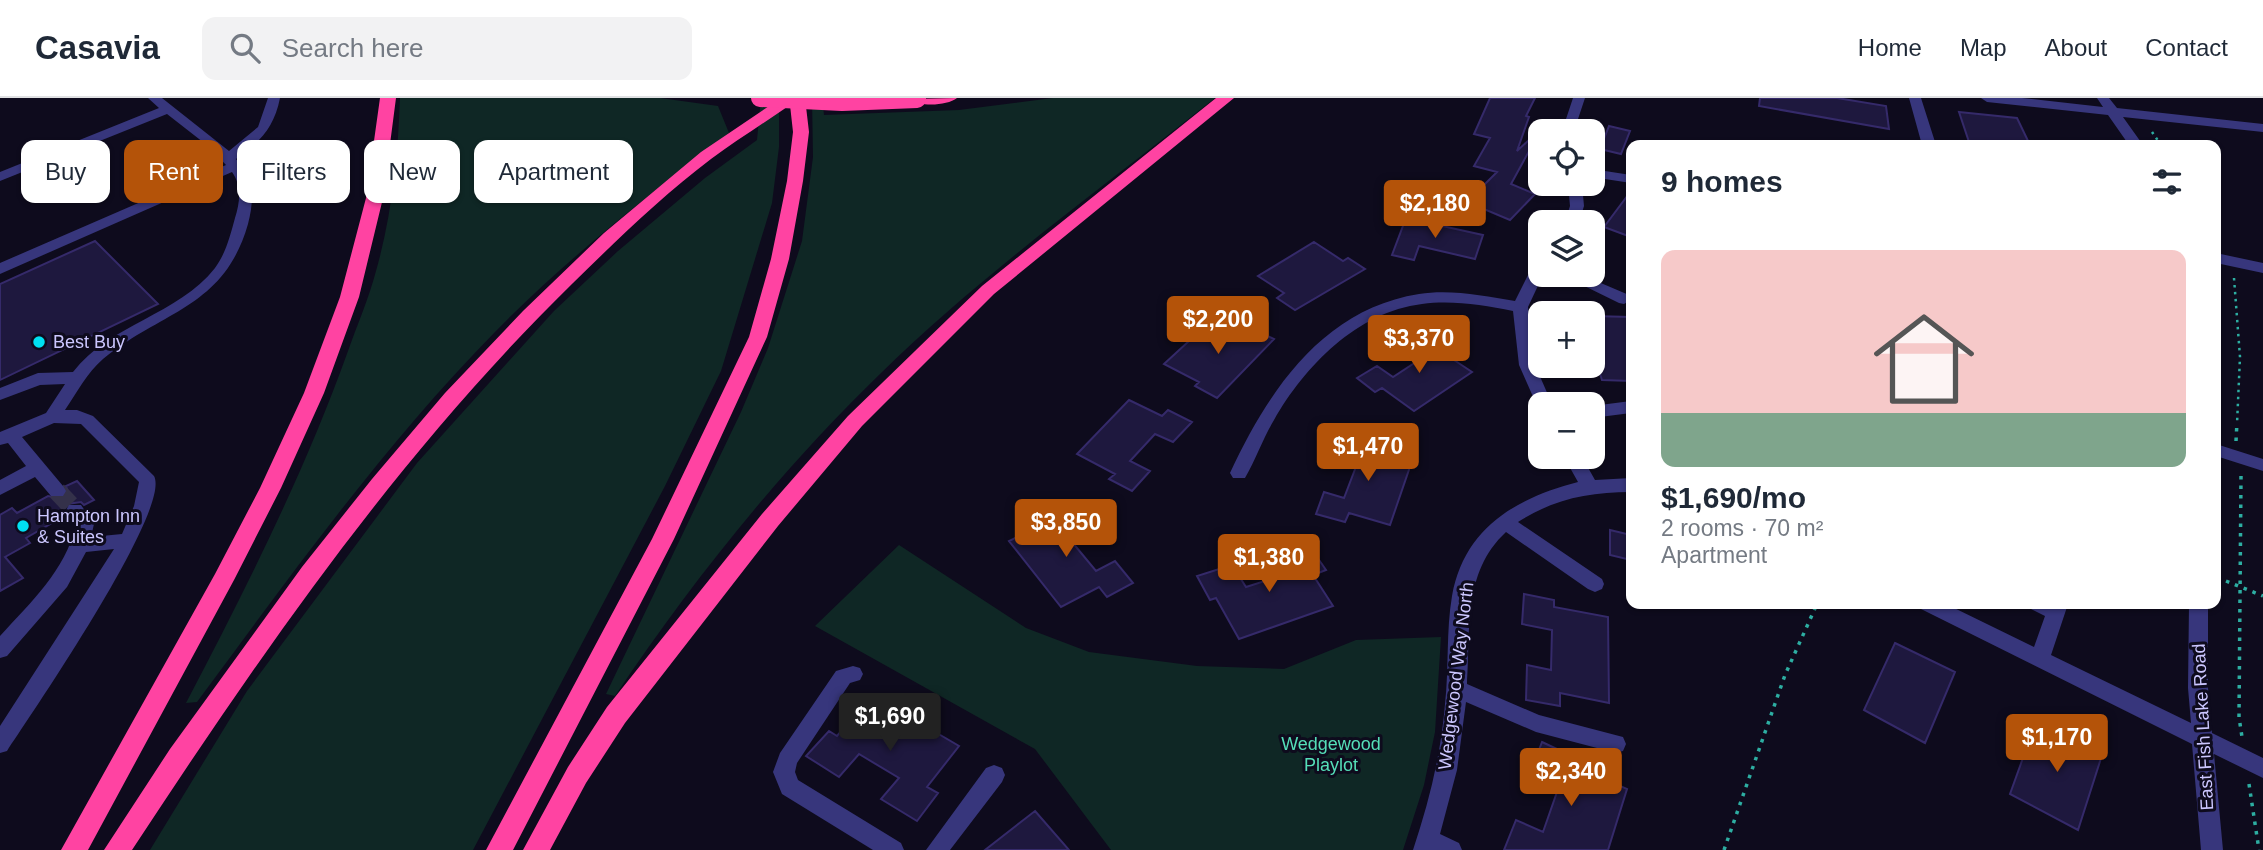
<!DOCTYPE html>
<meta charset="utf-8">
<style>
body{margin:0;font-family:Helvetica,sans-serif;background:#f2f2f3;color:#1f2937;height:100vh;display:flex;flex-direction:column;font-size:26px;white-space:nowrap}
*{box-sizing:border-box;margin:0}
p{font-size:23px;color:#747a83}
.icon{flex:none;width:38px;height:38px;fill:none;stroke:currentColor;stroke-width:2;stroke-linecap:round;stroke-linejoin:round}
.map{position:relative;flex:1;overflow:hidden}
.panel{position:absolute;left:1626px;top:42px;width:595px;height:469px;display:flex;flex-direction:column;background:#fff;border-radius:14px;box-shadow:0 2px 5px #0004}
.panel>*{flex:none}
.top-card{position:absolute;left:21px;top:42px;width:665px;height:63px;display:flex;gap:14px}
.controls{position:absolute;left:1528px;top:21px;display:grid;gap:14px}
.controls a{display:grid;place-items:center;width:77px;height:77px;border-radius:14px;background:#fff;box-shadow:0 2px 5px #0004;font-size:35px}
.price{position:absolute;translate:-50% -60px;padding:0 16px;border-radius:7px;background:#b45309;color:#fff;font-size:23px;line-height:46px;filter:drop-shadow(0 2px 4px #0008)}
.price::after{content:'';position:absolute;left:50%;top:42px;width:21px;height:16px;margin-left:-10px;background:inherit;clip-path:polygon(0 0,100% 0,50% 100%)}
.price.on{background:#222;color:#fff}
ul{padding:0;list-style:none}
li{display:grid;align-content:center;gap:14px;height:371px;padding:0 35px}
li+li{border-top:2px solid #e0e1e3}
li span{display:grid;place-items:center;height:217px;border-radius:14px;color:#555}
li>.icon{margin-inline-start:auto}
span .icon{width:126px;height:126px;fill:#fffc;stroke-width:1}
li b{font-size:30px}
h2{display:flex;justify-content:space-between;align-items:center;height:84px;padding:0 35px;font-size:30px}
.tag{padding:0 24px;border-radius:14px;background:#fff;box-shadow:0 2px 5px #0004;font-size:24px;line-height:63px}
.tag.on{background:#b45309;color:#fff}
header{display:flex;align-items:center;gap:42px;box-sizing:border-box;height:98px;padding:0 35px;background:#fff;border-bottom:2px solid #e0e1e3}
header strong{font-size:33px}
nav{display:flex;gap:38px;margin-inline-start:auto;font-size:24px}
.search{width:490px;height:63px;background:#f2f2f3;display:flex;align-items:center;gap:18px;box-sizing:border-box;padding:0 24px;border-radius:14px;color:#747a83;font-size:26px}
.map>svg:first-child{display:block}
.green{fill:#0f2725}
.building{fill:#1e183e;stroke:#352a6a;stroke-width:2}
.lines{fill:none;stroke-linecap:round;stroke-linejoin:round}
.minor-tunnel{stroke:#34314a;stroke-width:19;stroke-dasharray:19 10;stroke-linecap:butt}
.path-far1{stroke:#2daea2;stroke-width:2.5;stroke-dasharray:2.5 4.5;stroke-linecap:butt}
.path{stroke:#2daea2;stroke-width:3.5;stroke-dasharray:3.5 6;stroke-linecap:butt}
.minor{fill:#37367c;fill-rule:evenodd}
.highway{fill:#ff43a2;fill-rule:evenodd}
.highway-bridge{stroke:#ff43a2;stroke-width:18}
.poi-dot{fill:#00e0f2;stroke:#0e0b1d;stroke-width:2.5}
.labels{text-anchor:middle;stroke-width:6;stroke-linejoin:round;paint-order:stroke}
.poi-label{font-size:18px;fill:#ccc7ff;stroke:#0e0b1d;text-anchor:start}
.street-label{font-size:18px;fill:#ccc7ff;stroke:#0e0b1d}
.park-label{font-size:18px;fill:#55deb8;stroke:#0e0b1d}
</style>
<header>
<strong>Casavia</strong>
<div class="search"><svg class="icon" aria-label="search" viewBox="0 0 24 24"><circle cx="10" cy="10" r="6"/><path d="M15 15l6 6"/></svg>Search here</div>
<nav><a>Home</a><a>Map</a><a>About</a><a>Contact</a></nav>
</header>
<div class="map">
<svg width="2263" height="752" viewBox="0 0 2263 752">
<rect width="100%" height="100%" fill="#0e0b1d"/>
<path class="green" d="M400 0H660L718 8 729 35C648 98 567 160 495 234 384 347 291 477 197 604L186 605C246 490 304 376 348 253 357 227 369 200 376 173 392 117 398 58 400 0Z
M761 0H779V49L772 105 721 273 665 388 473 752H150L247 593 417 365 554 213 618 153 705 80 757 42Z
M812 0H822L824 17 959 12 1053 0H1215C1102 90 983 175 880 276 780 373 692 483 615 598L606 596 741 314 768 250 802 143 813 59Z
M899 447 1026 530 1089 554 1197 568 1284 571 1356 542 1441 539 1435 634 1424 687 1403 752H1111L1035 651 815 528Z"/>
<path class="building" d="M1490 0H1535L1526 18 1529 19 1517 53 1530 41 1534 44 1511 86 1535 96 1510 122 1467 104 1497 74 1474 68 1490 40 1474 36Z
M1760 0H1837L1886 8 1889 31 1759 8Z
M1959 14 2017 20 2030 47H1970Z
M1609 28 1630 33 1621 56 1600 51Z
M1631 93V139L1604 129Z
M1406 120 1483 137 1475 161 1419 148 1414 162 1392 157Z
M95 143 158 206 0 282V186Z
M1314 144 1343 163 1348 160 1365 171 1295 212 1277 200 1284 195 1258 178Z
M1592 218 1631 219V283L1602 282 1592 251Z
M1214 220 1248 236 1253 231 1274 241 1217 300 1195 288 1199 284 1164 266Z
M1429 236 1449 249 1442 254 1472 274 1414 313 1382 290 1375 294 1357 280 1377 268 1393 279 1425 258 1410 248Z
M1129 302 1162 318 1168 312 1192 324 1173 344 1155 336 1130 363 1150 373 1132 393 1109 381 1115 376 1077 356Z
M1343 336 1369 343 1367 348 1413 360 1390 427 1349 415 1345 424 1316 416 1324 394 1344 400 1357 366 1333 360Z
M77 383 94 402 84 407 81 404 67 406 64 411 66 417 26 440 30 445 5 459 23 480 0 493V417L12 410 17 415 48 398 63 401 68 394 66 388Z
M1072 405 1090 426 1067 438 1096 473 1115 463 1133 485 1107 499 1099 489 1061 509 1009 443 1052 422 1048 417Z
M1610 432 1631 437V462L1610 457Z
M1310 449 1326 472 1313 477 1333 508 1239 541 1216 500 1210 502 1197 478 1232 467 1246 489 1287 476 1277 460Z
M1524 496 1554 502V509L1608 519 1609 605 1560 595V608L1526 602 1527 567 1551 572 1552 532 1522 526Z
M1895 545 1955 574 1925 645 1864 612Z
M872 597 959 648 927 689 938 695 917 723 881 701 899 680 859 656 839 679 806 658 829 633 837 638Z
M2037 621 2103 654 2078 732 2010 696Z
M1542 644 1574 659 1571 666 1627 691 1608 752H1504L1516 722 1543 734 1558 691 1529 678Z
M1035 713 1069 752H985Z"/>
<g class="lines">
<path class="minor-tunnel" d="M57 393 75 412"/>
<path class="path-far1" d="M2152 34 2161 47
M2234 180 2240 259 2237 326"/>
<path class="path" d="M2236 343 2237 324
M2241 378 2239 619 2242 639
M2226 483 2263 498
M2249 686 2259 752
M1724 752 1785 577 1817 506"/>
<path class="minor" d="M148 0H162L229 53 258 29 268 0H280C274 30 260 44 236 61 253 82 255 99 248 126 224 210 163 212 103 261 87 275 77 294 65 312H77L93 318 154 378C172 411 32 615 7 653L0 655V628L114 451 86 454 67 489 7 558 0 560V538C31 504 65 473 76 427L66 412 69 407H81L94 426 91 439 122 436 134 408 139 384 81 326 54 325 22 339 63 388 66 393 63 398H51L35 379 0 397V382L26 368 8 345 0 347V334L46 315 65 286 40 287 0 302V290L38 275 73 274C110 226 178 217 215 170 226 155 230 138 235 120 240 104 242 88 232 74L0 176V165L226 67 208 48 167 16 0 83V74L159 10Z
M1573 0H1585L1574 33H1562Z
M1909 0H1921L1936 47H1922Z
M1981 0H2022L2103 9 2097 0H2109L2117 10 2263 26V34L2123 19 2143 47H2129L2108 17 1987 4Z
M1592 71 1631 77V85L1592 79Z
M1568 86H1582L1584 108 1579 124H1565L1570 108Z
M2216 155 2263 165V175L2216 165Z
M1540 162V177H1543L1528 209 1535 267 1552 306H1540L1538 310 1519 267 1513 213C1483 207 1452 202 1422 206 1357 214 1305 268 1274 322 1263 340 1256 361 1245 380H1233L1230 375C1268 293 1323 211 1419 196 1451 191 1484 198 1515 203L1533 167Z
M1562 177H1582L1629 197 1631 202 1624 206 1619 205Z
M1631 303V315L1592 320V308Z
M2216 346 2263 361V373L2216 358Z
M1564 359H1582L1595 382 1631 380V394C1589 394 1554 401 1518 424L1602 481 1604 486 1602 491 1595 494 1588 491 1506 434C1462 475 1471 532 1467 586L1539 617 1623 639 1626 646 1623 653 1616 655 1536 634 1466 604 1457 672 1440 736 1459 745 1462 752H1413C1429 704 1441 656 1445 606 1449 570 1446 533 1452 498 1464 430 1516 400 1578 384Z
M1918 506H1946L2034 549 2045 518 2031 511 2029 506H2068L2051 557 2191 625 2188 590 2189 506H2208V590L2212 635 2263 660V680L2214 656 2223 752H2201L2192 646 1921 511Z
M853 568 860 570 863 576 860 582 850 585 797 665 795 674 798 682 901 745 904 752H873L782 696 773 674 780 655 836 573Z
M994 667 1002 670 1005 677 1002 684 950 752H926L986 670Z"/>
<path class="highway" d="M380 0H396L383 100 359 199 324 295 281 390 234 482 88 752H61L215 476 260 390 304 295 340 199 366 100Z
M781 0H805L809 34 803 83 789 161 767 239 674 441 513 752H486L652 441 749 239 771 161 787 83 793 34 790 7C764 25 737 42 711 61 662 98 617 142 573 185 401 353 264 551 132 752H104L170 651 302 469 372 381 445 295 523 213 604 135 701 54Z
M957 0C947 8 919 9 909 1Z
M1216 0H1234L994 196 862 328 778 428 625 625 586 685 550 752H523L568 669 607 609 762 416 848 318 982 188Z"/>
<path class="highway-bridge" d="M760 0 842 4 917 1"/>
</g>
<g class="poi-dot">
<circle cx="39" cy="244" r="7"/>
<circle cx="23" cy="428" r="7"/>
</g>
<g class="labels">
<g class="poi-label">
<text x="53" y="250">Best Buy</text>
<text x="37" y="424">Hampton Inn<tspan x="37" dy="21">&amp; Suites</tspan></text>
</g>
<g class="street-label">
<text transform="translate(1456 578) rotate(-83)" y="6">Wedgewood Way North</text>
<text transform="translate(2203 629) rotate(-93)" y="6">East Fish Lake Road</text>
</g>
<g class="park-label">
<text x="1331" y="652">Wedgewood<tspan x="1331" dy="21">Playlot</tspan></text>
</g>
</g>
</svg>
<div class="controls">
<a><svg class="icon" aria-label="locate" viewBox="0 0 24 24"><circle cx="12" cy="12" r="6"/><path d="M12 2v4M12 18v4M2 12h4M18 12h4"/></svg></a>
<a><svg class="icon" aria-label="layers" viewBox="0 0 24 24"><path d="M12 4l9 5-9 5-9-5zM3 14l9 5 9-5"/></svg></a>
<a>+</a>
<a>−</a>
</div>
<b class="price" style="left:1435px;top:142px">$2,180</b>
<b class="price" style="left:1218px;top:258px">$2,200</b>
<b class="price" style="left:1419px;top:277px">$3,370</b>
<b class="price" style="left:1368px;top:385px">$1,470</b>
<b class="price" style="left:1066px;top:461px">$3,850</b>
<b class="price" style="left:1269px;top:496px">$1,380</b>
<b class="price on" style="left:890px;top:655px">$1,690</b>
<b class="price" style="left:2057px;top:676px">$1,170</b>
<b class="price" style="left:1571px;top:710px">$2,340</b>
<div class="top-card">
<a class="tag">Buy</a>
<a class="tag on">Rent</a>
<a class="tag">Filters</a>
<a class="tag">New</a>
<a class="tag">Apartment</a>
</div>
<section class="panel">
<h2>9 homes<svg class="icon" aria-label="filters" viewBox="0 0 24 24"><path d="M4 7h16M4 17h16"/><circle cx="9" cy="7" r="2"/><circle cx="15" cy="17" r="2"/></svg></h2>
<ul>
<li><span style="background:linear-gradient(#f6c9c9 75%,#7fa58c 0)"><svg class="icon" aria-label="home" viewBox="0 0 24 24"><path d="M3 11l9-7 9 7M6 9v11h12V9"/></svg></span><div><b>$1,690/mo</b><p>2 rooms · 70 m²</p><p>Apartment</p></div></li>
</ul>
</section>
</div>
